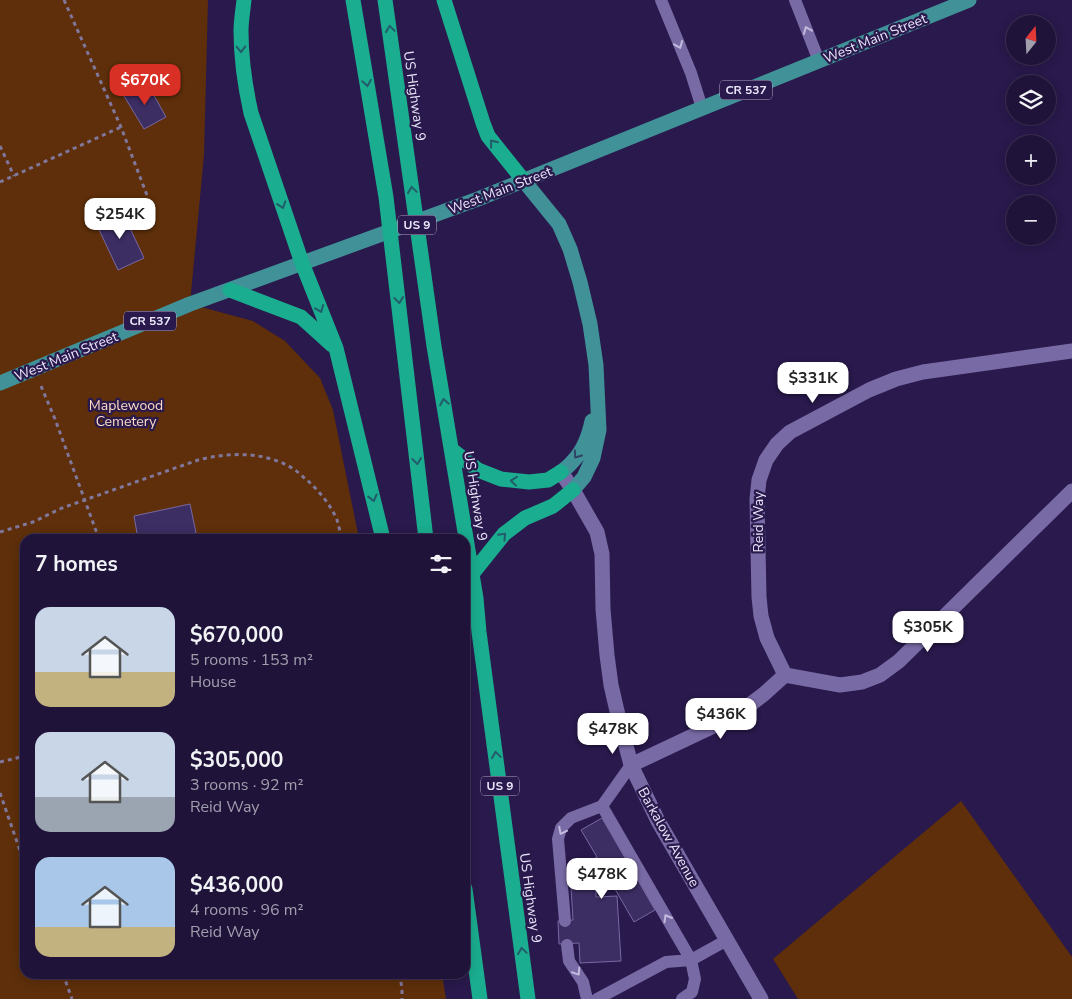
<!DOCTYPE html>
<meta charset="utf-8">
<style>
body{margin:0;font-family:"Nunito Sans",sans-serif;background:#271c41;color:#f1f3f6;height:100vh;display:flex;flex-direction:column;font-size:19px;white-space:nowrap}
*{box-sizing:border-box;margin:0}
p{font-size:16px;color:#a19eae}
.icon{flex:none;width:28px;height:28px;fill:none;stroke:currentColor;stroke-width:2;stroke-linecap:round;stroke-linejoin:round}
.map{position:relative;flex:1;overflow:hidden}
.details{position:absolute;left:20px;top:534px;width:450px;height:445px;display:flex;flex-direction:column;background:#1f1339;border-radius:15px;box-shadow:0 2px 12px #0003,0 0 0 1px #3c3253}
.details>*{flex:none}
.needle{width:32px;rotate:18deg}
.fabs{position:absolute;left:1006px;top:15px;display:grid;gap:10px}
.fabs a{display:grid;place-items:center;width:50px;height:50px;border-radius:50%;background:#1f1339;box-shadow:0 2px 12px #0003,0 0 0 1px #3c3253;font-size:25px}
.price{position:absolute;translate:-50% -42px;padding:0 11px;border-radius:10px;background:#fff;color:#222;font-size:16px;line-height:32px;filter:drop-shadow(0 1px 2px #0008)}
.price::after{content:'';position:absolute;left:50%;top:30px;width:15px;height:11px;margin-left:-8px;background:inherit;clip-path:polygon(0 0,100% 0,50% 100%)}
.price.current{background:#d93025;color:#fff}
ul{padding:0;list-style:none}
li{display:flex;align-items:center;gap:15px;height:125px;padding:0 15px}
li span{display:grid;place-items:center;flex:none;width:140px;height:100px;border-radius:15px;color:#555}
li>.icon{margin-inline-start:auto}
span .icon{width:60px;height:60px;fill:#fffc;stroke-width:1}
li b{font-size:21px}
h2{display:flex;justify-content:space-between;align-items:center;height:60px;padding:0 15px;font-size:21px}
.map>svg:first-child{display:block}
.green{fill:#5e2f0a}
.building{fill:#3c2d63;stroke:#7769a4}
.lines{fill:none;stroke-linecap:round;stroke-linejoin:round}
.path{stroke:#81779b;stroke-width:3;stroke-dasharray:4 4;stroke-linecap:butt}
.lane{stroke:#786aa5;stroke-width:12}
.street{stroke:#786aa5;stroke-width:15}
.primary{stroke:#409298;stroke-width:15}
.highway{stroke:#1aad8f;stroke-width:15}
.oneway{stroke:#225c6a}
.oneway2{stroke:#c3bbdd}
.oneway3{stroke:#314367}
.labels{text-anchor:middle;stroke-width:4.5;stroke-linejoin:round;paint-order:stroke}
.shield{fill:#29194c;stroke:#b1a9c6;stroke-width:1}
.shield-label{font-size:12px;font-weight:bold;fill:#ebe7fb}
.street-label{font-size:14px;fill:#ebe7fb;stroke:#29194c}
.park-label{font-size:14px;fill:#fddac3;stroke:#29194c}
</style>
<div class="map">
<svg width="1072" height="999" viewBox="0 0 1072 999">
<rect width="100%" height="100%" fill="#29194c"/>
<path class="green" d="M0 0H208L204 155 190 304 253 321 285 341 320 378 333 410 359 539H25V974H442L446 999H0Z
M961 801 1072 957V999H798L773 959Z"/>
<path class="building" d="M147 83 166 117 144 129 124 96Z
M121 209 144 258 118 270 95 221Z
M190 504 196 533 174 538 138 539 134 516Z
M602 818 655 910 634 922 608 877 596 884V897L617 896 621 961 580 963 579 943 559 944 558 921 573 920 570 872 597 857 581 830Z"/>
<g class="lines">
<path class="path" d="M64 0 121 127 148 198 149 211 143 222 131 230
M0 146 14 176
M0 182 121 127
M41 386 55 419 99 539
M0 532 33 522 62 508 198 460C229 452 267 451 295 470 299 473 303 477 307 480 319 491 331 505 337 520 339 526 340 533 342 539
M0 762 25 756
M0 793 25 865
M63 974 72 999
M400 974 402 990V999"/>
<path class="lane" d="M661 0 691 73 702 108
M795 0 819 61
M602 806 691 960 695 979 692 992 682 999
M565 921 558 839 561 828 571 818 602 806 631 765
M567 945 569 961 583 982 587 999
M597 999 666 962 691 960 727 940"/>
<path class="street" d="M1072 351 923 372 896 379 869 390 790 432 777 444 766 460 759 480 757 499 759 597 761 616 767 638 785 675 840 685 862 682 880 675 899 661 1072 491
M561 472 573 490 597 532 602 554 603 609 607 655 611 685 617 711 631 765 658 821 761 999
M631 765 720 723 743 710 764 694 785 675"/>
<path class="primary" d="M524 181 559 224 570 249 580 282 590 324 596 365 599 430 593 458 584 477 573 490
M0 383 190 304 478 199 969 0
M561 472C565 469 570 465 573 461 583 451 589 435 592 421"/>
<path class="highway" d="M244 0C243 10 241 21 241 31 241 59 245 86 251 113L302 263 336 348 383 539
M353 0 386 197 426 539
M385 0 434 346 476 598 479 632 528 999
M444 0 483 123 488 136 524 181
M230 290 301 317 332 345
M452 450 478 470 501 479 529 482 548 480 561 472
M472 574 504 534 525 518 553 506 573 490
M465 889 480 999"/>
</g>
<defs><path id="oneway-chevron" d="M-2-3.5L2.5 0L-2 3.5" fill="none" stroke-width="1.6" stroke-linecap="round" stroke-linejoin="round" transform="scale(1.25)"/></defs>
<g class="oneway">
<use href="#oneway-chevron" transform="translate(390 29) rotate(-98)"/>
<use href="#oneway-chevron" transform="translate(241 49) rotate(89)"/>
<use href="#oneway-chevron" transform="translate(367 83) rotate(81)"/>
<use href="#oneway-chevron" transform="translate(493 143) rotate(-128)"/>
<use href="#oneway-chevron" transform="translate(412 190) rotate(-98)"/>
<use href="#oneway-chevron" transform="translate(282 205) rotate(71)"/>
<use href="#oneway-chevron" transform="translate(399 300) rotate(83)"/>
<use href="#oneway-chevron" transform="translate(320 309) rotate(68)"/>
<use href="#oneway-chevron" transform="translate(444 402) rotate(-100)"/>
<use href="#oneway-chevron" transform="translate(417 461) rotate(83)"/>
<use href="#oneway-chevron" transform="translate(514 481) rotate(-174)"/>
<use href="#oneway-chevron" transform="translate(373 498) rotate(76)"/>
<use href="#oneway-chevron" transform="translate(503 536) rotate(-46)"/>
<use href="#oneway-chevron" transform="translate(496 755) rotate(-98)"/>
<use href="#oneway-chevron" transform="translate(522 951) rotate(-98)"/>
</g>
<g class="oneway2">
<use href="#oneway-chevron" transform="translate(807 30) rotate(-112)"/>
<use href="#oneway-chevron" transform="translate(679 45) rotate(67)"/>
<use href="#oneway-chevron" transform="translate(562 831) rotate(117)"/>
<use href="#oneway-chevron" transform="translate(667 918) rotate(-120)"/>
<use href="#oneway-chevron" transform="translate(577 972) rotate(57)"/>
</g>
<use class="oneway3" href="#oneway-chevron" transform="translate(577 455) rotate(125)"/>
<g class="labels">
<g class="shield">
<rect x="720" y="80.5" width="52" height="19" rx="4"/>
<rect x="398" y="215.5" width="38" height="19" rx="4"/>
<rect x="124" y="311.5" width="52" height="19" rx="4"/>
<rect x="481" y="776.5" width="38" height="19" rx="4"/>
</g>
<g class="shield-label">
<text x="746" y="94">CR 537</text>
<text x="417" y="229">US 9</text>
<text x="150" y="325">CR 537</text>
<text x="500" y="790">US 9</text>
</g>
<g class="street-label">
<text transform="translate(875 38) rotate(-22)" y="5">West Main Street</text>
<text transform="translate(415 96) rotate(82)" y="5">US Highway 9</text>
<text transform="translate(500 190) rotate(-21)" y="5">West Main Street</text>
<text transform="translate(66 356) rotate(-22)" y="5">West Main Street</text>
<text transform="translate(476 496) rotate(81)" y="5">US Highway 9</text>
<text transform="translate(758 522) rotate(-90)" y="5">Reid Way</text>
<text transform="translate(669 837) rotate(61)" y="5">Barkalow Avenue</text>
<text transform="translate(531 898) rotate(82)" y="5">US Highway 9</text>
</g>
<g class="park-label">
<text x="126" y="410">Maplewood<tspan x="126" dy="16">Cemetery</tspan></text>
</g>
</g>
</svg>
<div class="fabs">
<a><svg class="needle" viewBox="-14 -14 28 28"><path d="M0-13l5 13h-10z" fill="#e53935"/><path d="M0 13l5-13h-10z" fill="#a19eae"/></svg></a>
<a><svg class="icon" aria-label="layers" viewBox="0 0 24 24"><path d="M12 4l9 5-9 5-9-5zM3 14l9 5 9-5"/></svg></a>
<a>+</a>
<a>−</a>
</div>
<b class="price current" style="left:145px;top:106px">$670K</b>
<b class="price" style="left:120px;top:240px">$254K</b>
<b class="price" style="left:813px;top:404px">$331K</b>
<b class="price" style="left:928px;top:653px">$305K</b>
<b class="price" style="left:721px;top:740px">$436K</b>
<b class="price" style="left:613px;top:755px">$478K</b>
<b class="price" style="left:602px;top:900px">$478K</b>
<section class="details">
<h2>7 homes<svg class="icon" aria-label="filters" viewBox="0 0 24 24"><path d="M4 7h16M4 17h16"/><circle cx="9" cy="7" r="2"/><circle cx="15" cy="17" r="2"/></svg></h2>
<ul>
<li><span style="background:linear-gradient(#c9d6e8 65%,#c2b280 0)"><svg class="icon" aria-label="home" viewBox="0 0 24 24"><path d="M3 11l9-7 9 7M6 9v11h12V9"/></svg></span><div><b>$670,000</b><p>5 rooms · 153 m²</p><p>House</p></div></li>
<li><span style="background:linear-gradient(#c9d6e8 65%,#9aa5b1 0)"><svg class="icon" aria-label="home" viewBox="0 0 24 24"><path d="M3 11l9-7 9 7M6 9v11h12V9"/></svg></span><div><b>$305,000</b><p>3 rooms · 92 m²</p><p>Reid Way</p></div></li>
<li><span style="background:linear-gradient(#a9c7e8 70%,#c2b280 0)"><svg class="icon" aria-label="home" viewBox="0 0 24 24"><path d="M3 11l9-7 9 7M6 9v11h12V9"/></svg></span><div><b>$436,000</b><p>4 rooms · 96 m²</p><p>Reid Way</p></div></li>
</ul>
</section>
</div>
